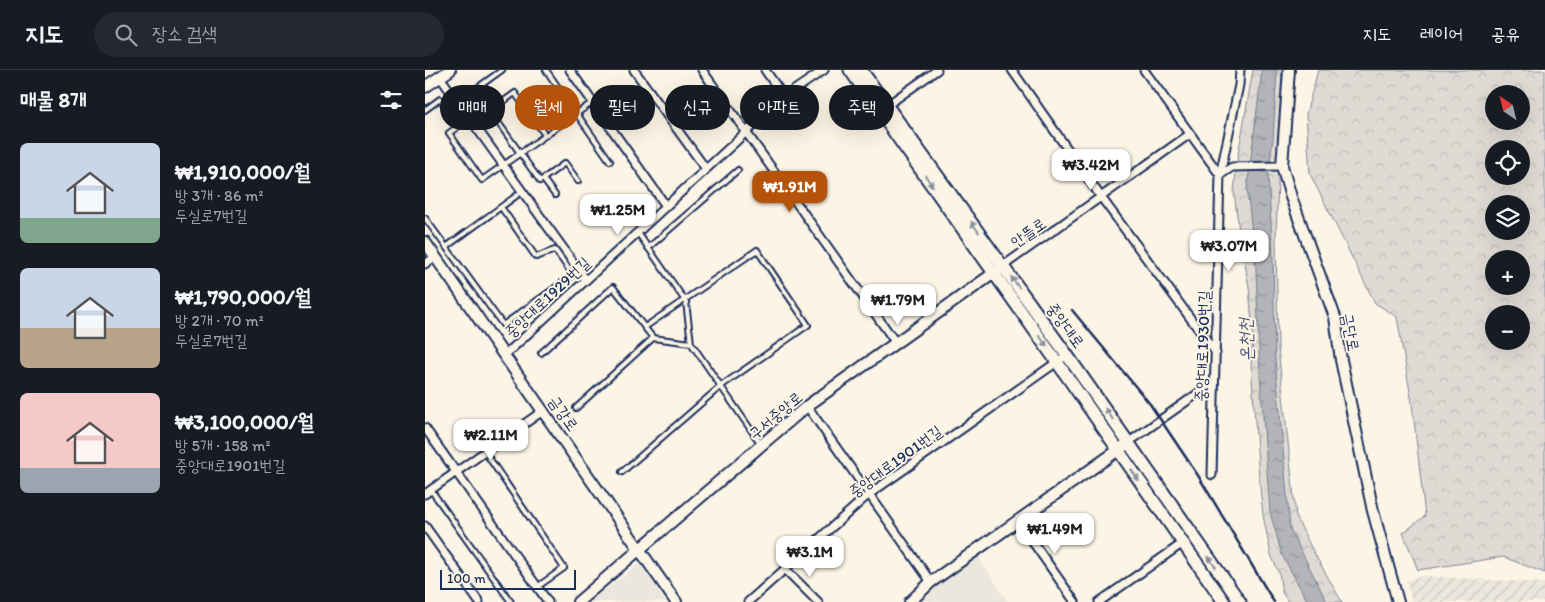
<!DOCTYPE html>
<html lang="ko">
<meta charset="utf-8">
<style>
body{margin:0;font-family:Itim,"Poor Story",sans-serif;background:#242831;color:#f1f3f6;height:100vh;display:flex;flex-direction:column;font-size:19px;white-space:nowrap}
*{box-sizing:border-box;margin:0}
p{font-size:16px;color:#9ea1a6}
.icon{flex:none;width:28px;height:28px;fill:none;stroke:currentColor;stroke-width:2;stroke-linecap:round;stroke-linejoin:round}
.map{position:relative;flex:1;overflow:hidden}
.details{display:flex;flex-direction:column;background:#171b24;width:425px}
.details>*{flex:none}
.hud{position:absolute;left:15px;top:15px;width:475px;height:45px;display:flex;gap:10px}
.needle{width:32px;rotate:325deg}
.controls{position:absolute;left:1060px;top:15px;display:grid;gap:10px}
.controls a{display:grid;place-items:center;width:45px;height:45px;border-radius:50%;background:#171b24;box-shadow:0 5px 20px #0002;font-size:25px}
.scale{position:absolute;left:15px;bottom:12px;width:136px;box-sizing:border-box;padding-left:5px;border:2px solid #1b2f5e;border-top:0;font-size:14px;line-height:18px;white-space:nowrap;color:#1b2f5e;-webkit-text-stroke:4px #fcf5e5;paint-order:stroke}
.price{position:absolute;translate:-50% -42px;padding:0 11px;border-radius:10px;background:#fff;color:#222;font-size:16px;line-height:32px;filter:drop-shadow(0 1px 2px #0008)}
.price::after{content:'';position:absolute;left:50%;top:30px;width:15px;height:11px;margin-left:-8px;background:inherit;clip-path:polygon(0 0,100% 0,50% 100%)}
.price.active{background:#b45309;color:#fff}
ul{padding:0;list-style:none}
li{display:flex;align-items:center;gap:15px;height:125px;padding:0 20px}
li span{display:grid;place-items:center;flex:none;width:140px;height:100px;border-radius:8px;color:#555}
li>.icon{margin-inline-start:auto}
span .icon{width:60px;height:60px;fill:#fffc;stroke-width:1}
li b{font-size:21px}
h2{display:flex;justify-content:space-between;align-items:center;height:60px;padding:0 20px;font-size:21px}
.chip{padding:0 18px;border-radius:22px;background:#171b24;box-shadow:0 5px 20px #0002;font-size:18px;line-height:45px}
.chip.active{background:#b45309;color:#fff}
header{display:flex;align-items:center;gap:30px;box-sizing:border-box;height:70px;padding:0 25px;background:#171b24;border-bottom:1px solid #363941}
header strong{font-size:24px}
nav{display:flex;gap:28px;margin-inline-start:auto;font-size:18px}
.search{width:350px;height:45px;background:#242831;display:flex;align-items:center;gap:12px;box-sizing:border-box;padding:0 18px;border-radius:28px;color:#9ea1a6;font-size:19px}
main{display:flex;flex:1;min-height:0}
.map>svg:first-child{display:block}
.built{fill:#ece7dc}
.industrial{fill:url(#industrial-furrows)}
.forest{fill:url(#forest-crowns);stroke:#7d8599;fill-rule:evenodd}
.water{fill:url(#water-ripples);stroke:#767f94}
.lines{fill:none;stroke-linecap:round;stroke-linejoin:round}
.lane-casing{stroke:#1b2f5e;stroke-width:8}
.street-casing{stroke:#1b2f5e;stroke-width:11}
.secondary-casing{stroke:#1b2f5e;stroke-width:14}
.primary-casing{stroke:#1b2f5e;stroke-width:15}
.lane{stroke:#fcf5e5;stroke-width:4}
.street{stroke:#fcf5e5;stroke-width:7}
.secondary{stroke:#fcf5e5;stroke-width:10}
.primary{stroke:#fcf5e5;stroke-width:11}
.rail{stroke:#1b2f5e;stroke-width:2.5}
.oneway{fill:#8c92a2}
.labels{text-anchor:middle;stroke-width:4;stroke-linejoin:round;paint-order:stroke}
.street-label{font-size:16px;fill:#1b2f5e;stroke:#fcf5e5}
.water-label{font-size:18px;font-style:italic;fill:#485779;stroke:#fcf5e5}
</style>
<header>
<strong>지도</strong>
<div class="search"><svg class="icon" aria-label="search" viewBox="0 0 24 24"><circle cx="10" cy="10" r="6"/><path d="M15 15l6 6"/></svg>장소 검색</div>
<nav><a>지도</a><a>레이어</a><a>공유</a></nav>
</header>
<main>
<section class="details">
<h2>매물 8개<svg class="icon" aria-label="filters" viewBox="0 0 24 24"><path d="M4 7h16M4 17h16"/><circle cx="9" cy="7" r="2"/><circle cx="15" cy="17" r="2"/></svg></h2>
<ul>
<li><span style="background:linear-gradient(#c9d6e8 75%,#7fa58c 0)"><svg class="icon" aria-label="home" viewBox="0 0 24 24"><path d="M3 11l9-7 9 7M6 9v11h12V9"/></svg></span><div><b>₩1,910,000/월</b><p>방 3개 · 86 m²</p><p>두실로7번길</p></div></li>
<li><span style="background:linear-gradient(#c9d6e8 60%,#b9a48a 0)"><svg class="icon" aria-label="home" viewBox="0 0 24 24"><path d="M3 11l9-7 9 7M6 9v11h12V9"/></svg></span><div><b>₩1,790,000/월</b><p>방 2개 · 70 m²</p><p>두실로7번길</p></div></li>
<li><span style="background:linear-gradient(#f6c9c9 75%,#9aa5b1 0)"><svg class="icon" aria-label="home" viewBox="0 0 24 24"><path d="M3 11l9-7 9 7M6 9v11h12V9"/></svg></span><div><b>₩3,100,000/월</b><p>방 5개 · 158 m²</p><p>중앙대로1901번길</p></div></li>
</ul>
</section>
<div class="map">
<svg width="1120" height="532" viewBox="0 0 1120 532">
<defs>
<pattern id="industrial-furrows" width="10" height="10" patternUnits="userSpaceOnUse" patternTransform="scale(1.25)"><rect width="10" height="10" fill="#ece7dc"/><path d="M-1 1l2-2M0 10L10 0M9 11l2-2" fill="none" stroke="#cac6bf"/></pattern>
<pattern id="forest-crowns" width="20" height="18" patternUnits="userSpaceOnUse" patternTransform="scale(1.25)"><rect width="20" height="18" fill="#dfdbd4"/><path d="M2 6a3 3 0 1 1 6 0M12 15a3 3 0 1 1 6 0" fill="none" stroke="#bfbcb8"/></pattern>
<pattern id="water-ripples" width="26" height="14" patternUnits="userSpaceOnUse" patternTransform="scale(1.25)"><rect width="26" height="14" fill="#b2b4b8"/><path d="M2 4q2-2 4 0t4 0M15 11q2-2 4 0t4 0" fill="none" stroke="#909399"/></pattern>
</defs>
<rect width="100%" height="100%" fill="#fcf5e5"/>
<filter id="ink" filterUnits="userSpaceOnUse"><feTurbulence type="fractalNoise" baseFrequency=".02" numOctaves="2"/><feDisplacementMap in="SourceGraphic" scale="10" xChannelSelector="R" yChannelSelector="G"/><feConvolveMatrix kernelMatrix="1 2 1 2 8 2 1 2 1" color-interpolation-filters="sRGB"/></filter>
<g filter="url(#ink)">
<path class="built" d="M553 486 583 532H490L510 514Z
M215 494 241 532H164L175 523Z"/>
<path class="industrial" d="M996 506 1120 513V532H987L981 511Z"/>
<path class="forest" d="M828 0H857L851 165 853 278 871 447 889 483 917 532H863L857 522 854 503 846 485 838 445 834 408 826 295 828 266 824 217 814 161 809 122 812 91Z
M893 0H1120V503L1078 487 993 500 978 463 1000 446 987 333 972 247 950 233 885 104 881 44ZM1069 24H1096V51H1069ZM1069 79H1096V106H1069ZM1069 134H1096V161H1069ZM1069 189H1096V216H1069ZM1069 244H1096V271H1069Z"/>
<path class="water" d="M837 0H852L848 69 843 104 848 187 850 287 865 459 902 532H883L857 485 845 442 835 305 831 199 822 119Z"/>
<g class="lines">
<g class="lane-casing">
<path id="lane" d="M121 0 185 91
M0 40 15 29 34 56 24 63 57 110 168 32
M65 41 60 45 45 23 77 0
M120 65 90 23 65 41 115 111 140 93 153 111
M118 109 130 125
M0 148 78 255 148 205 130 180 111 187 76 137
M213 163 261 232 266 273 335 373
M21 177 98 121
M223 178 313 100
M228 268 266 273
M116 283 188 217 228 268 151 338
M60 382 139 498 112 517
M197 402 296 316 383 255 332 180 220 257
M6 420 86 532"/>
</g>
<g class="street-casing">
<path id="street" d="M145 0 241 136
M209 0 281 99
M277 0 471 273
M340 0 359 27
M587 0 676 127 791 283
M719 0 795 105 807 97 857 96
M15 7 161 210
M461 36 512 0
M0 194 10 187
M578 196 765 64
M80 285 359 27 399 0
M382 336 506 512
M0 358 123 532
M704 372 789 312
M787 405 795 105 814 15 815 0
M0 424 119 340
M593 451 650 532
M0 456 54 532
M360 499 393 532
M323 532 443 425 642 285
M674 532 758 473"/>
</g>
<g class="secondary-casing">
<path id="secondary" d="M864 0 857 96 866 127 910 247 916 290 948 441 973 532
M0 17 25 0
M0 172 251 532
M153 532 382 336 576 198
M485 532 506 512 699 376"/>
</g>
<g class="primary-casing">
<path id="primary" d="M425 0 632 292 799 532
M436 0 642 285 815 532"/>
</g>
<use href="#lane" class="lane"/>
<use href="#street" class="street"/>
<use href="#secondary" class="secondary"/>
<use href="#primary" class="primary"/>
<path class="rail" d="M647 240 725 334 774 407 849 532"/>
</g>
<defs><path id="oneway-solid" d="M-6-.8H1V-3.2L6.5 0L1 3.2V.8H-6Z" transform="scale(1.25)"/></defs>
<g class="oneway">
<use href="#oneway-solid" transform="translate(504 111) rotate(55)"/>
<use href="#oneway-solid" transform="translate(550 157) rotate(-126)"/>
<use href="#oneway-solid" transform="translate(590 212) rotate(-126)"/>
<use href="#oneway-solid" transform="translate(618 271) rotate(55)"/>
<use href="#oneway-solid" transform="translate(684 344) rotate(-125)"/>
<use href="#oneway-solid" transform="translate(710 405) rotate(55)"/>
<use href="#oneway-solid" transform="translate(787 492) rotate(-125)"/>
</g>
</g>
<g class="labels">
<g class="street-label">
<text transform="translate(603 162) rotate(-35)" y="6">안뜰로</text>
<text transform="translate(122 227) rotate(-43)" y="6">중앙대로1929번길</text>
<text transform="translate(641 255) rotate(54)" y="6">중앙대로</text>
<text transform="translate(926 262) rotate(79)" y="6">금단로</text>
<text transform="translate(777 276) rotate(-88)" y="6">중앙대로1930번길</text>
<text transform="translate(139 343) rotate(55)" y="6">금강로</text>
<text transform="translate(350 345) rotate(-40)" y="6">구서중앙로</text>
<text transform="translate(470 391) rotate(-36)" y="6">중앙대로1901번길</text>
</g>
<g class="water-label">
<text transform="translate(821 270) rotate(-92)" y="6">온천천</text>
</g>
</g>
</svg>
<div class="controls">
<a><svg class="needle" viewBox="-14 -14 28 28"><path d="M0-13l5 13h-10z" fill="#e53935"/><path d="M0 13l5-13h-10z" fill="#9ea1a6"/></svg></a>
<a><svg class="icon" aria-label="locate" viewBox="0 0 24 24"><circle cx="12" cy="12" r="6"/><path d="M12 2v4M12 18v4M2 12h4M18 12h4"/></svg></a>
<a><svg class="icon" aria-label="layers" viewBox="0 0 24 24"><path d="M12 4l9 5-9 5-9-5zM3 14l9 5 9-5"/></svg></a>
<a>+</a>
<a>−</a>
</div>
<div class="scale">100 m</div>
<b class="price" style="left:666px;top:121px">₩3.42M</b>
<b class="price active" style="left:365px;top:143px">₩1.91M</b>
<b class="price" style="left:193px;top:166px">₩1.25M</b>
<b class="price" style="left:804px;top:202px">₩3.07M</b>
<b class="price" style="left:473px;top:256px">₩1.79M</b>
<b class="price" style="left:66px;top:391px">₩2.11M</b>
<b class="price" style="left:630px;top:485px">₩1.49M</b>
<b class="price" style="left:385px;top:508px">₩3.1M</b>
<div class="hud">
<a class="chip">매매</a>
<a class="chip active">월세</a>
<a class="chip">필터</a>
<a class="chip">신규</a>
<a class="chip">아파트</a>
<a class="chip">주택</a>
</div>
</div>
</main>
